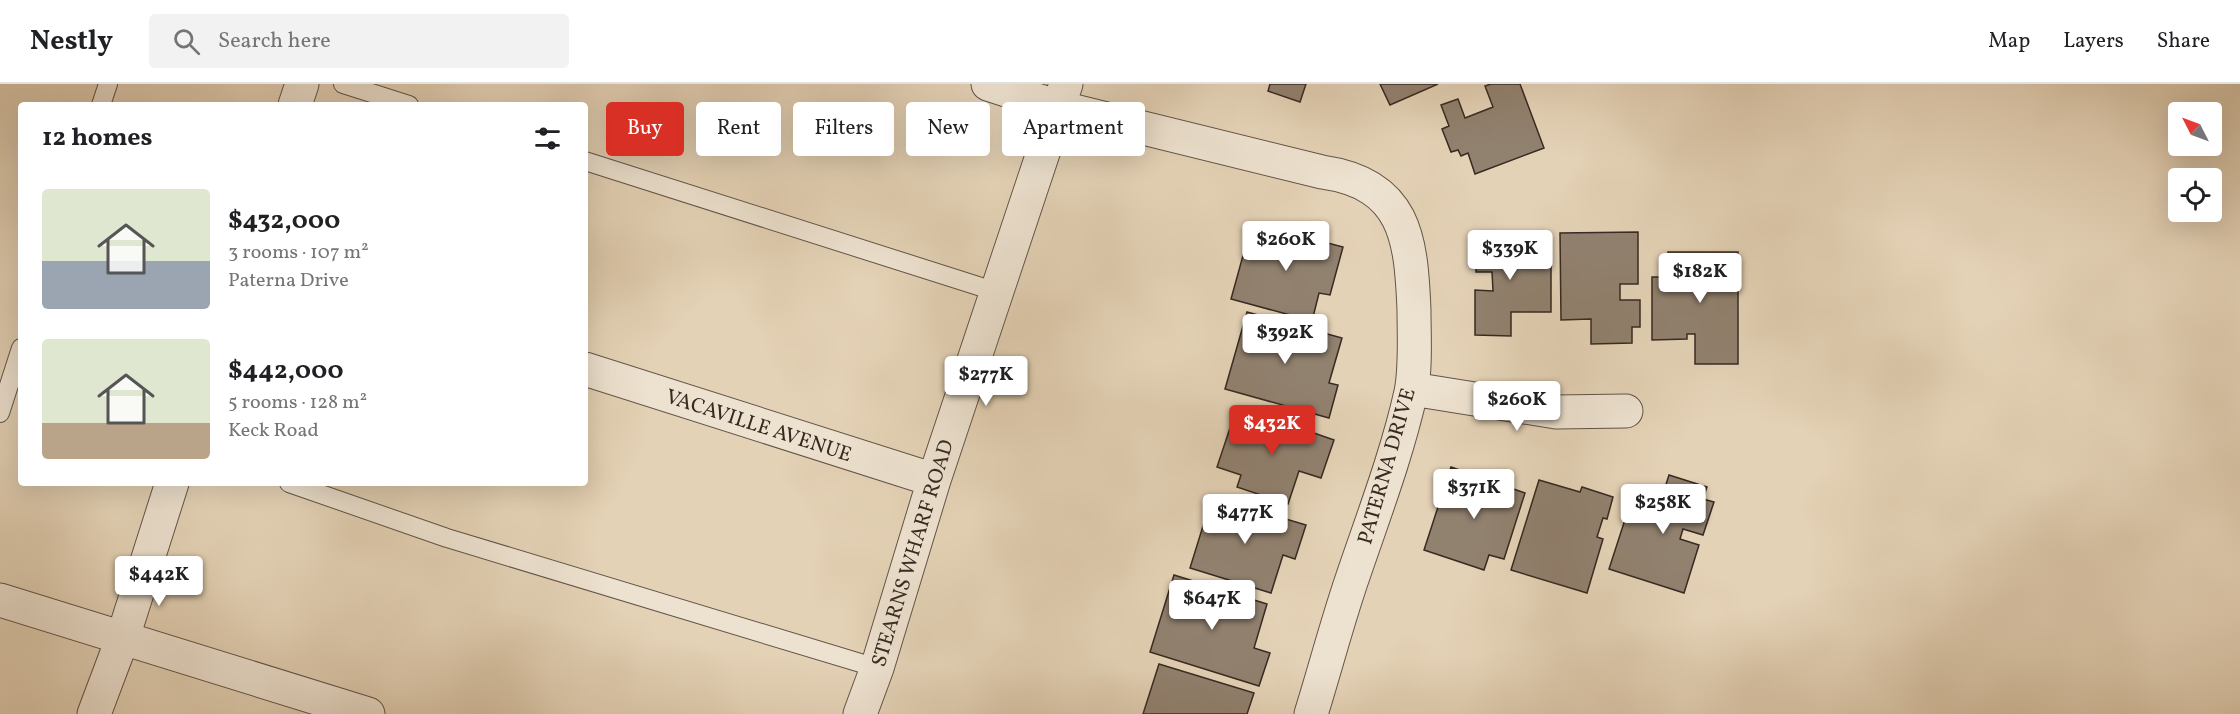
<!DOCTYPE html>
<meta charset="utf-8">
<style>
body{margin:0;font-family:Vollkorn,serif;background:#f2f2f2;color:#202124;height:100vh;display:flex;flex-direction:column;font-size:22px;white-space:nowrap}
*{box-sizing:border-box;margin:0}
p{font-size:20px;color:#757577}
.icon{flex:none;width:33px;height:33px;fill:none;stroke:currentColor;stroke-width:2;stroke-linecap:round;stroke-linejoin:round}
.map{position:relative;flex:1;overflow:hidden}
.drawer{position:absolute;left:18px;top:18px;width:570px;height:384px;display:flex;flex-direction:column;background:#fff;border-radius:6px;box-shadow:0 6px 24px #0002}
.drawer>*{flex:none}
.top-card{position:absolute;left:606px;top:18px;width:570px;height:54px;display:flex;gap:12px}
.needle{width:39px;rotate:312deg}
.fabs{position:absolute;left:2168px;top:18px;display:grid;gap:12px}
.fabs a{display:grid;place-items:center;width:54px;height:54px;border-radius:6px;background:#fff;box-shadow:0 6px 24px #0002;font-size:30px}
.price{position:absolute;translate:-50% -51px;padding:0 14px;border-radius:6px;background:#fff;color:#222;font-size:20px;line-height:39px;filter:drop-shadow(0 2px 3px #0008)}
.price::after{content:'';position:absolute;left:50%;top:36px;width:18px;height:14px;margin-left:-9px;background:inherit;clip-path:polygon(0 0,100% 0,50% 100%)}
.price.on{background:#d93025;color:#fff}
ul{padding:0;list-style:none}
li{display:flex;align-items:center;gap:18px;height:150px;padding:0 24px}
li span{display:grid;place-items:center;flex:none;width:168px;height:120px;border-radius:6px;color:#555}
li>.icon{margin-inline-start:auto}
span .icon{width:72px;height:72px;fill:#fffc;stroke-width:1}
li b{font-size:26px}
h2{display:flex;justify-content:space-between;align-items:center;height:72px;padding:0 24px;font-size:26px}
.tag{padding:0 21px;border-radius:6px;background:#fff;box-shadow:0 6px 24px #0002;font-size:21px;line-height:54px}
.tag.on{background:#d93025;color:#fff}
header{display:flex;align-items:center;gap:36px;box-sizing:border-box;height:84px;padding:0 30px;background:#fff;border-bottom:2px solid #e0e0e0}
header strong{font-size:28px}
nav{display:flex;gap:33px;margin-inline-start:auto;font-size:21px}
.search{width:420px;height:54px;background:#f2f2f2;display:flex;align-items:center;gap:15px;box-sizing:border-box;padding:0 21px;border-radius:6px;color:#757577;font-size:22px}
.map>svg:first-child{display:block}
.building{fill:#91816f;stroke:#372a22;stroke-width:1.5}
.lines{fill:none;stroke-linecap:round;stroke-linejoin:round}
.lane-casing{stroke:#625447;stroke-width:20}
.street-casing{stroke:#625447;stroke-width:35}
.lane{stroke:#ede2d0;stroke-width:18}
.street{stroke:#ede2d0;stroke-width:33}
.labels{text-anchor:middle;stroke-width:6;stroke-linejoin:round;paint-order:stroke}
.street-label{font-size:21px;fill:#372a22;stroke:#ede2d0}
</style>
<header>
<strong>Nestly</strong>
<div class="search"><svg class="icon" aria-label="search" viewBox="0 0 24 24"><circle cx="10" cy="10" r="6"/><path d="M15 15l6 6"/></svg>Search here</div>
<nav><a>Map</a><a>Layers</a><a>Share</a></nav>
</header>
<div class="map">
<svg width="2240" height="630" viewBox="0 0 2240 630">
<rect width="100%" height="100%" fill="#e4d2b6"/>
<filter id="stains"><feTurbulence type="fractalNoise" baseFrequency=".00333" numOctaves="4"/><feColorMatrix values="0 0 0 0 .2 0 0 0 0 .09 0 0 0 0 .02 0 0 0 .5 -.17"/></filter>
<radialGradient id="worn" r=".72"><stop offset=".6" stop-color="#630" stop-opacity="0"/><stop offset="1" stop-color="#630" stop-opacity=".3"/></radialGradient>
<path class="building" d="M1270 0H1306L1300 18 1268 7Z
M1380 0H1438L1390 21Z
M1491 0H1520L1544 64 1475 90 1468 69 1461 72 1458 66 1451 68 1442 45 1449 42 1441 21 1458 15 1465 34 1493 23 1485 2Z
M1252 139 1343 163 1330 211 1319 209 1312 237 1231 215Z
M1638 148V200H1620V216H1640V243H1632V259L1591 260V235L1561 236 1560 149Z
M1476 149H1534V173H1551V228H1511V252L1475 251V206L1493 207 1492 188H1476Z
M1668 168H1738V280H1695V250H1687V255L1652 256V193H1668Z
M1247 228 1342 254 1329 299 1338 301 1329 334 1225 305Z
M1237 323 1276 337 1271 352 1286 357 1291 341 1334 356 1321 394 1299 387 1288 420 1237 403 1241 391 1217 383Z
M1451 383 1525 409 1504 475 1489 471 1484 486 1424 466Z
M1669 391 1707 403 1703 415 1714 418 1703 451 1683 445 1680 455 1699 461 1684 509 1609 485 1632 414 1652 420 1654 414 1661 416Z
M1539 396 1580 408 1582 403 1613 413 1607 435 1603 434 1597 453 1603 455 1587 509 1511 486Z
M1212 413 1306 441 1295 475 1283 471 1271 509 1190 484Z
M1174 491 1267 520 1254 564 1270 569 1259 602 1150 568Z
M1159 580 1254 609 1247 630H1143Z"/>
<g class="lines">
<g class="lane-casing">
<path id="lane" d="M343 0 409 21
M101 21 108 0
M585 77 997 208
M0 329 21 264
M289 399 447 454 877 584"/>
</g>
<g class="street-casing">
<path id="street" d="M988 0 1058 23 1322 88C1406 100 1411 154 1414 226 1414 250 1416 284 1411 308 1397 371 1373 433 1352 495 1337 539 1325 585 1311 630
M295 21 302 0
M585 285 934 396
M1412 305 1556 328 1626 327
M0 516 368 630
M94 630 123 553 172 399
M860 630 877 584 934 396 1066 0"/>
</g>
<use href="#lane" class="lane"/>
<use href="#street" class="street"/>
</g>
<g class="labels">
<g class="street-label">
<text transform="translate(759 341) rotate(18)" y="7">VACAVILLE AVENUE</text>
<text transform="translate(1386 382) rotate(-74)" y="7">PATERNA DRIVE</text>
<text transform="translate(912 469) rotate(-73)" y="7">STEARNS WHARF ROAD</text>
</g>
</g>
<rect width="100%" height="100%" filter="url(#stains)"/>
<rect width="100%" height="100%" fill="url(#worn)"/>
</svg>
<div class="fabs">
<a><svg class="needle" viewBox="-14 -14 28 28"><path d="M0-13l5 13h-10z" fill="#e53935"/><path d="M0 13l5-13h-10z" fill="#757577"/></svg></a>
<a><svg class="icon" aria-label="locate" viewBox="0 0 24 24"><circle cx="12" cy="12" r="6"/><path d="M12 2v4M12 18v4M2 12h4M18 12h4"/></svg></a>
</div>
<b class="price" style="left:1286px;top:188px">$260K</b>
<b class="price" style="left:1510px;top:197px">$339K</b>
<b class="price" style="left:1700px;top:220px">$182K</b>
<b class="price" style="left:1285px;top:281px">$392K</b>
<b class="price" style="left:986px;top:323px">$277K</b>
<b class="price" style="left:1517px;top:348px">$260K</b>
<b class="price on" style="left:1272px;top:372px">$432K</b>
<b class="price" style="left:1474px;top:436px">$371K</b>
<b class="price" style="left:1663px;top:451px">$258K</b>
<b class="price" style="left:1245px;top:461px">$477K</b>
<b class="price" style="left:159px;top:523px">$442K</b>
<b class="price" style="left:1212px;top:547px">$647K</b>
<div class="top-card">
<a class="tag on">Buy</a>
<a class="tag">Rent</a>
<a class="tag">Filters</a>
<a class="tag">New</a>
<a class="tag">Apartment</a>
</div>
<section class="drawer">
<h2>12 homes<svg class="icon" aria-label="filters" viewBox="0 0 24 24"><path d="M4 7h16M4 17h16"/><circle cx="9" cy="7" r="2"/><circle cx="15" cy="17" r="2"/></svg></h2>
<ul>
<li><span style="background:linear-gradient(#dfe7d0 60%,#9aa5b1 0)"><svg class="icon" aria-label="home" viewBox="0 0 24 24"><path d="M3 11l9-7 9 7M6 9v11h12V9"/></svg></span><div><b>$432,000</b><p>3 rooms · 107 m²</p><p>Paterna Drive</p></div></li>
<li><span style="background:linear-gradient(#dfe7d0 70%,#b9a48a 0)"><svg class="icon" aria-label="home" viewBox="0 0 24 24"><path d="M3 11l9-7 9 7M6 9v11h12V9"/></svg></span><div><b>$442,000</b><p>5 rooms · 128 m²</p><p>Keck Road</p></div></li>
</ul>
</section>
</div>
